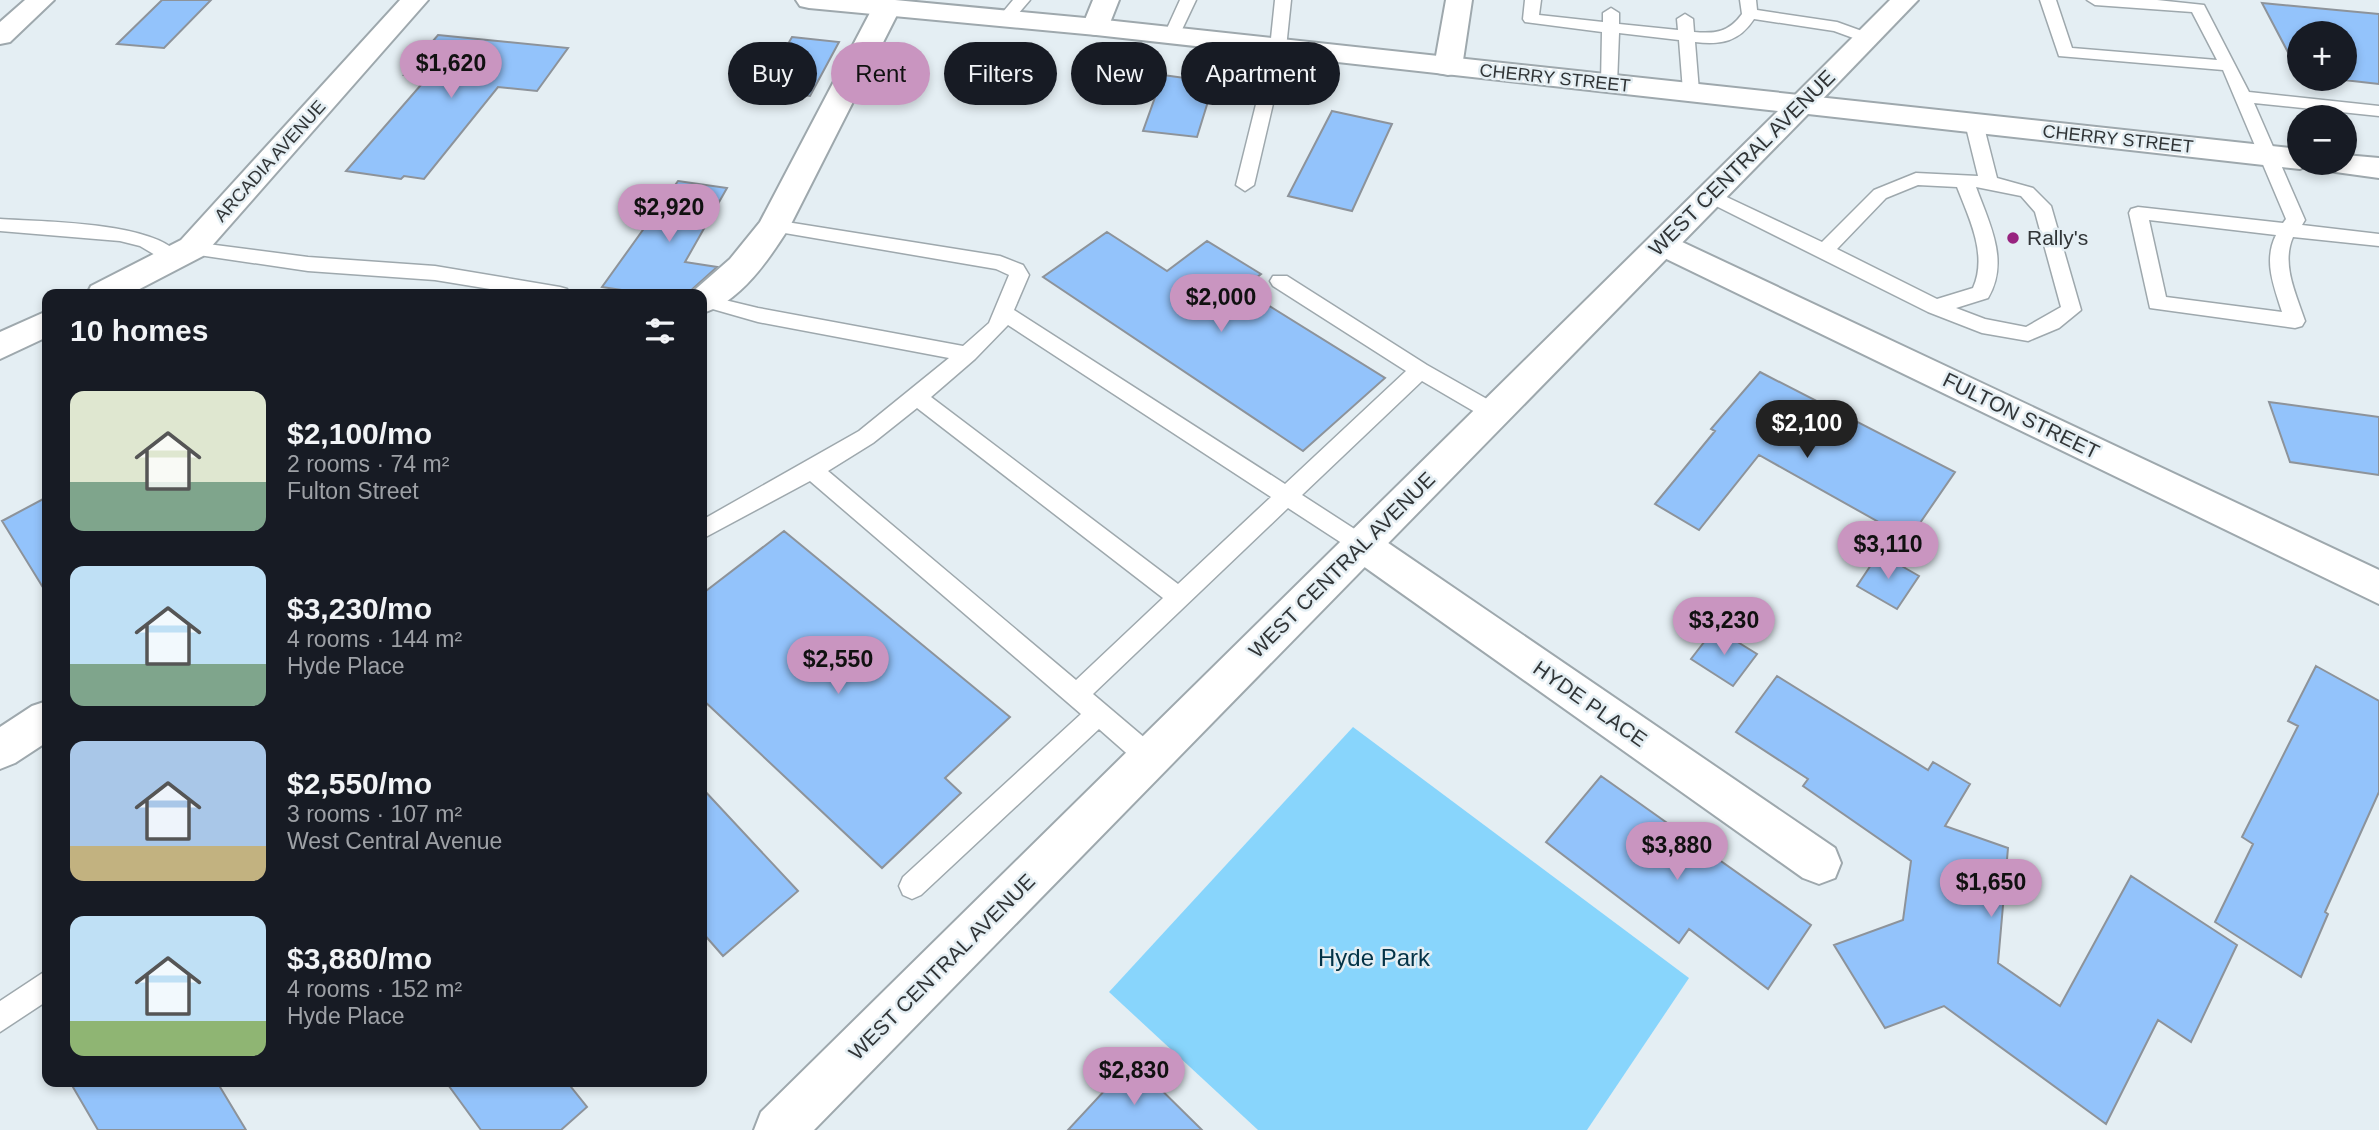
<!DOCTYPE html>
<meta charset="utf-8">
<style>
body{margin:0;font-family:Arial,sans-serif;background:#20242c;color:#f1f3f6;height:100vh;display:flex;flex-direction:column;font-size:26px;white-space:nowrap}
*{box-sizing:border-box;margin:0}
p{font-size:23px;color:#9ea1a6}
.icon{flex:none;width:38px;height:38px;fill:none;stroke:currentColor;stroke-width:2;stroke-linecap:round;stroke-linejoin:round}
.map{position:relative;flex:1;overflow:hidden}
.side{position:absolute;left:42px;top:289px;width:665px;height:798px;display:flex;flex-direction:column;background:#171b24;border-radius:14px;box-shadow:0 4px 10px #0003}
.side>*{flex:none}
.banner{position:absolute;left:728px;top:42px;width:665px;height:63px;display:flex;gap:14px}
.controls{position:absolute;left:2287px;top:21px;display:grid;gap:14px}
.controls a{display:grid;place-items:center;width:70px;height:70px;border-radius:50%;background:#171b24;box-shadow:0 4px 10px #0003;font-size:35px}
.price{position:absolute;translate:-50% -60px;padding:0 16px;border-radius:24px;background:#c995c0;color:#111;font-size:23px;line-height:46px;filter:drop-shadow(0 2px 4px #0008)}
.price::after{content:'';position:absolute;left:50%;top:42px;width:21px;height:16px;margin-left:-10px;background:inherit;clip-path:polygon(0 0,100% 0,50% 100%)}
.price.current{background:#222;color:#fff}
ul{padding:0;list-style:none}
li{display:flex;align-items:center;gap:21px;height:175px;padding:0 28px}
li span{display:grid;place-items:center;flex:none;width:196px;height:140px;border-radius:14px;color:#555}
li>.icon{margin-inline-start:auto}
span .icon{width:84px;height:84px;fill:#fffc;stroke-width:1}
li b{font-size:30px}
h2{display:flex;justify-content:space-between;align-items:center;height:84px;padding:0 28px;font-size:30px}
.pill{padding:0 24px;border-radius:32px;background:#171b24;box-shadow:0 4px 10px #0003;font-size:24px;line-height:63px}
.pill.current{background:#c995c0;color:#111}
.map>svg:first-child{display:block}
.green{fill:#88d5fc}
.building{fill:#93c3fb;stroke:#8d939a;stroke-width:2}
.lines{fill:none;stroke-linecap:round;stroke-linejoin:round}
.service-casing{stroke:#9ea8ad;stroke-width:3}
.minor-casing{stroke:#9ea8ad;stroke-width:4}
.tertiary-casing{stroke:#9ea8ad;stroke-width:4}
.secondary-casing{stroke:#9ea8ad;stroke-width:4}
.service{fill:#fff;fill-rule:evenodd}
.minor{fill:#fff;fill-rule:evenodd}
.tertiary{fill:#fff;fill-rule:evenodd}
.secondary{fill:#fff;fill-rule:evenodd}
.poi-dot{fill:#98237f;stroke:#e4eef3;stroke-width:2.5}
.labels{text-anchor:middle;stroke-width:5;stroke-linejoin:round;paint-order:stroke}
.far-street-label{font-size:18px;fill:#313537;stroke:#e4eef3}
.street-label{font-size:21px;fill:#313537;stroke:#e4eef3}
.poi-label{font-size:21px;fill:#313537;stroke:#e4eef3;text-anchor:start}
.near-park-label{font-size:24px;fill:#033347;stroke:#e4eef3}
</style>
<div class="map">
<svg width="2379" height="1130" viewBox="0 0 2379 1130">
<rect width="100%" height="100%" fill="#e4eef3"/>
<path class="green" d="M1353 727 1689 978 1587 1130H1258L1109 992Z"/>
<path class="building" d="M162 0H211L164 48 117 44Z
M2262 3 2379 14V84L2335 79H2345V33H2300V75Z
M438 35 568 48 537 91 498 87 424 179 404 176 401 179 346 171 427 78 404 75Z
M792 37 839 42 810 96 761 91Z
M1163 75 1214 82 1197 137 1143 131Z
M1332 111 1392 124 1352 211 1288 196Z
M678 181 727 188 685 262 717 267 687 294H648L602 287Z
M1107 232 1167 271 1207 241 1261 274 1242 289 1385 378 1303 451 1043 277Z
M1760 372 1955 472 1909 539 1759 455 1699 530 1655 504 1715 431 1711 429Z
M2269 402 2379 417V475L2290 462Z
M47 497V594L2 521Z
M784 531 1010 717 945 778 961 793 882 868 702 699V594Z
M1879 553 1919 576 1897 609 1857 586Z
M1715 628 1757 654 1733 686 1691 659Z
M2316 666 2379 701V792L2325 912 2328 914 2301 977 2215 922 2253 844 2242 837 2298 726 2288 721Z
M1777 676 1928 770 1933 762 1970 784 1945 826 2008 848 1998 963 2060 1006 2131 876 2237 945 2191 1042 2158 1020 2106 1124 1944 1006 1885 1028 1834 945 1903 920 1911 861 1803 786 1808 779 1736 732Z
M1601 776 1811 925 1768 989 1689 929 1679 943 1546 842Z
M702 788 798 891 723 956 702 932Z
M1132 1061 1202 1130H1068Z
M70 1082H217L246 1130H98Z
M446 1082H567L587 1107 561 1130H481Z"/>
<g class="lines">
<g class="service-casing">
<path id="service" d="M1013 0H1030L1012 21H1000L998 18Z
M1180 0H1196L1178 38H1166L1164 35Z
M1275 0H1291L1286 48 1254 185 1245 191 1236 185 1270 48Z
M1525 0H1541L1539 15 1603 22V13L1611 8 1619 13V24L1678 30 1677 19 1685 14 1693 19 1694 32C1716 34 1729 32 1742 14L1740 0H1756L1757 10 1837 22 1873 35 1875 38 1867 43 1834 31 1754 19C1739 42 1721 45 1695 42L1699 91 1691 96 1683 91 1679 40 1619 33 1617 84 1609 89 1601 84 1602 32 1525 22 1523 19Z
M2040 0H2056L2072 48 2217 60 2192 12 2095 5 2087 0H2157L2204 5 2249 92 2379 106V116L2254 103 2305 220 2302 225 2379 234V246L2293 237C2281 264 2296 294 2305 321L2302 326 2295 328 2150 308 2129 213 2131 209 2138 207 2283 223 2286 219 2223 70 2059 56ZM2149 220 2276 235C2263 261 2274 286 2282 312L2166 297Z
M1974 118 1983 123 1997 178 2033 188 2051 206 2081 310 2059 328 2028 341 1982 333 1928 312 1704 200 1701 196 1704 192H1716L1822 242 1874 190 1916 173 1978 176 1965 123ZM1918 185 1957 187C1969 218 1988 255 1973 288L1937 299 1837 249 1886 198ZM1976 187 2021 196 2035 212 2061 307 2026 327 1985 319 1956 308 1988 298C2010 261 1989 223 1976 187Z
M0 219C41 222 159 221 182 258L179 263 172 265 140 246 120 241 0 231Z
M774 220 1000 256 1023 265 1029 275 1014 310 1285 484 1406 371 1273 286 1270 281 1273 276H1287L1427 365 1501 407 1504 413 1501 419 1494 421 1487 419 1422 381 1302 495 1370 539 1373 545 1370 551 1362 554 1354 551 1288 508 1093 694 1159 750 1163 758 1159 766 1150 769 1141 766 1099 729 921 895 912 899 903 895 899 886 903 877 1081 714 810 481 702 539V520L859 431 949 358 758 322 702 306 700 294 758 308 963 346 989 323 1009 275 996 269 767 230 765 226 767 222ZM1008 325 1271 497 1178 584 931 397 975 359ZM917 408 1163 598 1076 680 828 471 873 443Z
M192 242 308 257 435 266 560 287 567 289 570 294H520L435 280 308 271 185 253 183 248 185 243Z
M47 970V1001L0 1032V1001Z"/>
</g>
<g class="minor-casing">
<path id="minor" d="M25 0H54L10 42 0 44V22Z
M400 0H428L203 256 130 294H87L91 286 181 240Z
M883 0 897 1 901 7 790 226C770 258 740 303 702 313V294H690L730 259 760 222 873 7 877 1Z
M1093 0H1119L1106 33 1096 35 1086 33 1082 27Z
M1446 0H1472L1462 67 1458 73 1448 75 1438 73 1434 67Z
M1663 233 2379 570V604L1652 252 1647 244 1652 236Z
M47 311V337L0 359V332Z
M1362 530 1375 534 1835 848 1841 863 1835 878 1819 884 1803 878 1349 556 1343 545 1349 534Z
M47 701V742L15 763 0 769V727L32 706Z"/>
</g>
<g class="tertiary-casing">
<path id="tertiary" d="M1890 0H1918L1812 110 1802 113 1792 110 1787 104 1792 98Z"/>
</g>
<g class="secondary-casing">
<path id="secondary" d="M796 0H895L1096 19 2300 149V163H2313L2300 169 1808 114 814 1130H754L761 1112 1778 111 1096 35 809 8 800 6Z
M2345 155 2379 158V178L2321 170 2317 163H2345Z"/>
</g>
<use href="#service" class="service"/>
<use href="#minor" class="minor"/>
<use href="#tertiary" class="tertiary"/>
<use href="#secondary" class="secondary"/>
</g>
<circle class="poi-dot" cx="2013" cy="238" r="7"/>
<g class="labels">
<g class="far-street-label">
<text transform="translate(1555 78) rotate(6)" y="6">CHERRY STREET</text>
<text transform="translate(2118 139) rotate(6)" y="6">CHERRY STREET</text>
<text transform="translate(270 161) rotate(-48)" y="6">ARCADIA AVENUE</text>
</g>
<g class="street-label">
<text transform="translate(1742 163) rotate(-45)" y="7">WEST CENTRAL AVENUE</text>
<text transform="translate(2021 416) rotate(26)" y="7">FULTON STREET</text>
<text transform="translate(1342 565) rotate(-45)" y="7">WEST CENTRAL AVENUE</text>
<text transform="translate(1590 704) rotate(35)" y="7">HYDE PLACE</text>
<text transform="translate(942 967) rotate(-45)" y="7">WEST CENTRAL AVENUE</text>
</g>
<g class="poi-label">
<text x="2027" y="245">Rally's</text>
</g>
<g class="near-park-label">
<text x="1374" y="966">Hyde Park</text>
</g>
</g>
</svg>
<div class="controls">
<a>+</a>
<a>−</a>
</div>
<b class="price" style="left:451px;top:100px">$1,620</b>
<b class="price" style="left:669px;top:244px">$2,920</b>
<b class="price" style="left:1221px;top:334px">$2,000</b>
<b class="price current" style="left:1807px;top:460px">$2,100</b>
<b class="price" style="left:1888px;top:581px">$3,110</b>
<b class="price" style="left:1724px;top:657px">$3,230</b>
<b class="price" style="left:838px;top:696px">$2,550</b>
<b class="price" style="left:1677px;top:882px">$3,880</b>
<b class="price" style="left:1991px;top:919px">$1,650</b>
<b class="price" style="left:1134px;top:1107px">$2,830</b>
<div class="banner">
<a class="pill">Buy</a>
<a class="pill current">Rent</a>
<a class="pill">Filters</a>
<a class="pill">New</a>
<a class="pill">Apartment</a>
</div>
<section class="side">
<h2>10 homes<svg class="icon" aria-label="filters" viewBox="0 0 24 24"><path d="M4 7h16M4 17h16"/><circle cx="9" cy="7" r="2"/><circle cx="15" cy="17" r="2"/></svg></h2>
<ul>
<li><span style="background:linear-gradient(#dfe7d0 65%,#7fa58c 0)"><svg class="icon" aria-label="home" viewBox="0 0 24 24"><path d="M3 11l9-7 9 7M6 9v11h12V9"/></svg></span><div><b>$2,100/mo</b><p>2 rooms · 74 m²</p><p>Fulton Street</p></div></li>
<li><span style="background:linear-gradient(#bfe0f5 70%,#7fa58c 0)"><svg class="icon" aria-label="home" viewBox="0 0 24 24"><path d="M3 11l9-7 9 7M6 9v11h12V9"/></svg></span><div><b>$3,230/mo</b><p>4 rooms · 144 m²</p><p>Hyde Place</p></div></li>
<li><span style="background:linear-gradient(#a9c7e8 75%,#c2b280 0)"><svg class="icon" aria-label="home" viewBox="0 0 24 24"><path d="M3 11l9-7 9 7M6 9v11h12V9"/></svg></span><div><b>$2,550/mo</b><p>3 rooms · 107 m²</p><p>West Central Avenue</p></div></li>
<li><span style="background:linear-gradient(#bfe0f5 75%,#8fb573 0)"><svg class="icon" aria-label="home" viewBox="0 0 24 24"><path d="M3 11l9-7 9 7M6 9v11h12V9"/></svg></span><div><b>$3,880/mo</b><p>4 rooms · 152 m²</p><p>Hyde Place</p></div></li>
</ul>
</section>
</div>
